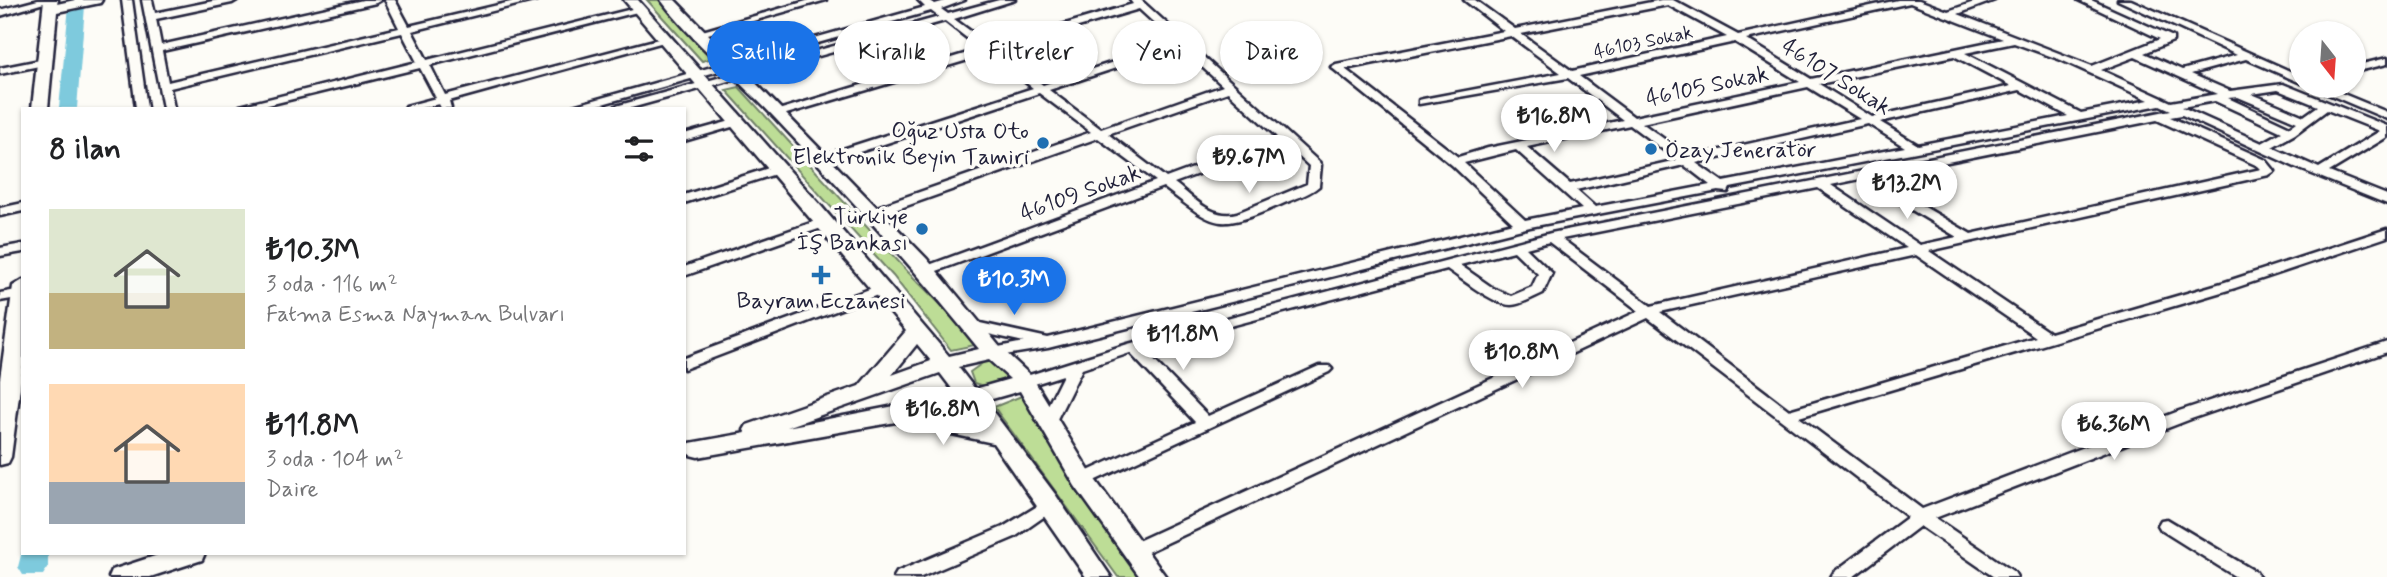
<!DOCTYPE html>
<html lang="tr">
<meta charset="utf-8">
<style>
body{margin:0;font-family:Mynerve,sans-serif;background:#f6f6f6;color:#202124;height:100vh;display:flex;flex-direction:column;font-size:26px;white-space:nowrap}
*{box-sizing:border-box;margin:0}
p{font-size:23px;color:#757577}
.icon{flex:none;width:38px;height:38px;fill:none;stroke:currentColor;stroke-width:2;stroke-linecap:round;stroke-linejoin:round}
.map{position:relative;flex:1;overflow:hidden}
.sheet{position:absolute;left:21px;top:107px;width:665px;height:448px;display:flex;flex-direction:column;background:#fff;border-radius:0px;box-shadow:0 2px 5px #0004}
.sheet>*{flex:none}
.guide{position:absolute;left:707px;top:21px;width:665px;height:63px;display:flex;gap:14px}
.needle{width:46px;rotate:163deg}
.buttons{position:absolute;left:2289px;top:21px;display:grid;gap:14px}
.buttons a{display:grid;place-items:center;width:77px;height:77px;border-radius:50%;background:#fff;box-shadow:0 2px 5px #0004;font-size:35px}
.price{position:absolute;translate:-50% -60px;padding:0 16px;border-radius:24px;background:#fff;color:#222;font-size:23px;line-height:46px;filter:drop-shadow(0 2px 4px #0008)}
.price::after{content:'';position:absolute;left:50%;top:42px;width:21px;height:16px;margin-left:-10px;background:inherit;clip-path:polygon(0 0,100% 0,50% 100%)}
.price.on{background:#1a73e8;color:#fff}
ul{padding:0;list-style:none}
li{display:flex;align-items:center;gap:21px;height:175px;padding:0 28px}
li span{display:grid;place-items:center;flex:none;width:196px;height:140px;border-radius:0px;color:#555}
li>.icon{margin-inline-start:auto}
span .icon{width:84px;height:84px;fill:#fffc;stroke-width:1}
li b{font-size:30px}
h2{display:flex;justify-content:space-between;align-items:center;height:84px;padding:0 28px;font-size:30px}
.chip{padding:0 24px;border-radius:32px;background:#fff;box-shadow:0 2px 5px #0004;font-size:24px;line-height:63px}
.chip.on{background:#1a73e8;color:#fff}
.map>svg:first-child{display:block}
.green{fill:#bddd96;stroke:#708068;stroke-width:2}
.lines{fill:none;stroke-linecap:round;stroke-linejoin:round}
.river{fill:#7ecadd;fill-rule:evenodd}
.minor-casing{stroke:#22223b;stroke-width:5}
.major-casing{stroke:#22223b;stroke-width:5}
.minor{fill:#fdfcf7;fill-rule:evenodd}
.major{fill:#fdfcf7;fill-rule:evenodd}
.poi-dot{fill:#1f6fb2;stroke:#fdfcf7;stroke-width:2.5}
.labels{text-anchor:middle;stroke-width:7;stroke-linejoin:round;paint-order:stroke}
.far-street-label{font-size:19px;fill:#22223b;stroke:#fdfcf7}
.street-label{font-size:23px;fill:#22223b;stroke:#fdfcf7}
.poi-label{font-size:23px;fill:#22223b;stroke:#fdfcf7;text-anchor:end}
</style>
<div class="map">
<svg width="2387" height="577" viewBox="0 0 2387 577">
<rect width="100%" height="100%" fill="#fdfcf7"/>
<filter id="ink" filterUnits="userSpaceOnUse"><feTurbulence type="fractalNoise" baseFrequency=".0143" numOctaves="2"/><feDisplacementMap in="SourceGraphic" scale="14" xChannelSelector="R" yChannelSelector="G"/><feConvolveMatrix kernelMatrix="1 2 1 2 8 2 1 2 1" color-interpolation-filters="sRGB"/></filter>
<g filter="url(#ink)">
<path class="green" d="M647 0H660L712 58 702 61Z
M739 87 908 272 980 344 951 350 893 276 726 90Z
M984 362H997L1007 375C1000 386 986 388 974 383L970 372Z
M1024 395 1142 577H1118L994 407Z"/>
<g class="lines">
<path class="river" d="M77 1 85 6 77 108H59L69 6Z
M23 547V553H48V567L43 575H23L18 567Z"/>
<g class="minor-casing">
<path id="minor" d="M38 0H54L0 16V10Z
M122 0H132L147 108H136Z
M142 0H152L155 13 218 0H237L232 3 156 19 161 45 363 0H381L376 3 162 51 168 82 399 28 385 0H395L409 26 519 0H537L412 31 427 60 640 7 645 10 430 65 445 95 666 37 671 40 449 101 451 108H441L439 104 421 108H405L406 106 436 98 420 68 256 108H238L240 106 417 62 402 33 170 88 174 108H163Z
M810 0H826L701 36 697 37 692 34Z
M918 0H929L935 4 949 0H965L941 9 948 14 999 0H1015L954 19 991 46 1133 4 1130 0H1141L1319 162 1321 165 1319 186C1309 195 1293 199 1280 205 1216 232 1217 228 1163 187L926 275 919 271 921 268 1156 181 1098 138 878 216H868L867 213 868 210 1091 132 1039 93 826 163H818L816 160 818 157 1033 88 988 54 783 115H775L773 113 775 111 981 49 945 21 631 108H614L616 106 939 17 931 11 588 108H571L573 106 925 7ZM1139 9 1175 42 1043 85 997 51ZM1180 47 1223 86 1101 129 1049 90ZM1228 92 1277 137 1166 178 1108 134ZM1283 142 1309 166 1307 184 1237 213C1212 220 1193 197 1174 183Z
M1464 0H1475L1515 29 1661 0H1673L1738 35 1898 0H1919L1948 11 1980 0H1995L1958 14 2092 66 2160 39 2078 0H2091L2173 37V41L2144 53 2182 70 2237 55 2118 0H2131L2301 76V83L2246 59 2191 74 2230 91 2283 84 2387 126V137L2329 172 2387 195V204L2295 167 2182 115 2170 117 2266 160 2275 171 2269 175 1929 251 2050 333 2225 282 2387 229V237L2235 288 1799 417 1922 509 2179 411 2387 342V352L2191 419 1935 518 2014 572 2017 577H1994L1920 526 1853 577H1831L1834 572 1908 517 1648 318 1141 555 1135 557 1129 555 1126 550 1129 545 1639 311 1549 242 1526 248 1552 273 1543 293C1534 297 1521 305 1511 305 1494 305 1461 278 1447 269L1143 349 1208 416 1319 366H1329L1332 369 1329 372 1083 486 1077 484 1075 480 1077 476 1195 422 1130 353 1082 369 1054 425H1042L1040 421 1063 375 1025 387 1020 386 1017 382 1020 378 1128 344 1551 233 2171 110 2160 105 1730 188 1728 192 1718 191 1530 227 1048 348 993 357 986 352 988 349 1024 342 966 329 964 326 971 321 1048 338 1513 223 1452 165 1331 67 1336 64 1504 31ZM1910 3 2003 39 1811 79 1746 39ZM1668 5 1727 37 1572 71 1521 34ZM1511 36 1561 73 1423 99 1419 100V104L1568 78 1623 120 1488 148 1458 157 1345 69ZM1735 42 1800 82 1634 117 1579 76ZM2014 43 2061 60 2149 100 2081 113 1965 53ZM1954 56 2011 86 1872 117 1819 84ZM2135 57 2217 94 2171 102 2101 70ZM1808 87 1860 119 1689 157 1642 123ZM2020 90 2068 116 1918 145 1880 122ZM2278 90 2318 106 2304 116 2252 94ZM2238 97 2297 122 2290 127 2228 98ZM2215 101 2282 132 2262 143 2182 107ZM2327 110 2380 131 2319 168 2272 147 2295 134ZM2157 120 2258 166 2261 169 1971 234 1873 177ZM1868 124 1905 147 1723 182 1696 163ZM1630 125 1677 160 1570 184 1527 147ZM1516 150 1582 209 1525 220 1464 163ZM1684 165 1710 185 1595 207 1576 190ZM1860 179 1957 237 1920 245 1831 185ZM1818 188 1907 248 1651 306 1562 239ZM1514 251 1538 274 1532 287 1511 296 1493 288 1460 265ZM1916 255 2036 337 1789 410 1660 312Z
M2387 58V64L2354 72V66Z
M45 59 49 60V64L0 74V68Z
M2309 86H2324L2387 112V119Z
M738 119 742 120V124L684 141V134Z
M778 165 784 169 782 172 684 203V195Z
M23 203V211L0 216V208Z
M825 218 832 222 830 225 684 276V267Z
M23 244V252L0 256V248Z
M883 284 888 285 890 288 888 291 684 369V358Z
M22 289 23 297 0 301V293Z
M1049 499 1055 501 1058 505 1055 509 1015 537 921 577H894L897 572 1003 527Z
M2167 519 2256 572 2259 577H2236L2161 530 2158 525 2161 520Z"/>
</g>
<g class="major-casing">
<path id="major" d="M44 0H58L57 4 75 0H102L100 3 57 12 48 108H32Z
M624 0H638L821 206 949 356 979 349C915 269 846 193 775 118 738 79 694 44 661 0H675L927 259 1000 347 1032 377 1091 474 1166 577H1140L1075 486 1020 391 985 401 1055 494 1111 577H1086L993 443 896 422 698 457 690 455 687 449 690 443 746 433 744 430 747 425 859 386 906 331ZM917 344 931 361 892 375ZM989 360 1010 379 975 389 958 367ZM940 373 956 394 787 427ZM965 406 980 425 930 414Z
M23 280V365L11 457 8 463 0 465V379L13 286Z
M164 553H205L202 560 150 577H109L112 570Z"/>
</g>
<use href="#minor" class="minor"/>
<use href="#major" class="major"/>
</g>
</g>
<g class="poi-dot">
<circle cx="1043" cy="143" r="7"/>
<circle cx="1651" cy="149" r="7"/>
<circle cx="922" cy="229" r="7"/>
<path d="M817.5 264.5h7v7h7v7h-7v7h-7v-7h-7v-7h7z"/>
</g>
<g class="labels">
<g class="far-street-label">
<text transform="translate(1643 41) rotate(-12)" y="7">46103 Sokak</text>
</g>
<g class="street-label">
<text transform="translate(1837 76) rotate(32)" y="8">46107 Sokak</text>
<text transform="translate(1707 85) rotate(-12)" y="8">46105 Sokak</text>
<text transform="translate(1080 192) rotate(-20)" y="8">46109 Sokak</text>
</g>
<g class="poi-label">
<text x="1029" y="138">Oğuz Usta Oto<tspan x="1029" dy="26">Elektronik Beyin Tamiri</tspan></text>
<text x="1665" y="157" text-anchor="start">Özay Jeneratör</text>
<text x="908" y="224">Türkiye<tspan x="908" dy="26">İş Bankası</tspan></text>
<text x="821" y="308" text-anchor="middle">Bayram Eczanesi</text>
</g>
</g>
</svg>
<div class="buttons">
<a><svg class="needle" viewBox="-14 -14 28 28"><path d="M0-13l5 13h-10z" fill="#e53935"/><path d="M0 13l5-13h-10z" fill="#757577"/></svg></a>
</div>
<b class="price" style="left:1554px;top:154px">₺16.8M</b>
<b class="price" style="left:1249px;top:195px">₺9.67M</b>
<b class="price" style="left:1907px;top:221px">₺13.2M</b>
<b class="price on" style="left:1014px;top:317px">₺10.3M</b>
<b class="price" style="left:1183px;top:372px">₺11.8M</b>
<b class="price" style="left:1522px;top:390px">₺10.8M</b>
<b class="price" style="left:943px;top:447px">₺16.8M</b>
<b class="price" style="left:2114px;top:462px">₺6.36M</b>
<div class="guide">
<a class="chip on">Satılık</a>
<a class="chip">Kiralık</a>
<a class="chip">Filtreler</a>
<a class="chip">Yeni</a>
<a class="chip">Daire</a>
</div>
<section class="sheet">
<h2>8 ilan<svg class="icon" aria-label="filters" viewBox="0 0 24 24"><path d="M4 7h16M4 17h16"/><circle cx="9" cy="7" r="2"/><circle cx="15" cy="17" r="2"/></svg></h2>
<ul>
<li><span style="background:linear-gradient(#dfe7d0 60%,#c2b280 0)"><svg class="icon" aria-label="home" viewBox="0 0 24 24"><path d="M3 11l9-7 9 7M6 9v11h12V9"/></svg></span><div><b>₺10.3M</b><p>3 oda · 116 m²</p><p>Fatma Esma Nayman Bulvarı</p></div></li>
<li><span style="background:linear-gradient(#ffd9b3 70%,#9aa5b1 0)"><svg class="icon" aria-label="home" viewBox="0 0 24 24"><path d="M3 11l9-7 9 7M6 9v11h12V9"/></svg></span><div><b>₺11.8M</b><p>3 oda · 104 m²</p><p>Daire</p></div></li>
</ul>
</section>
</div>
